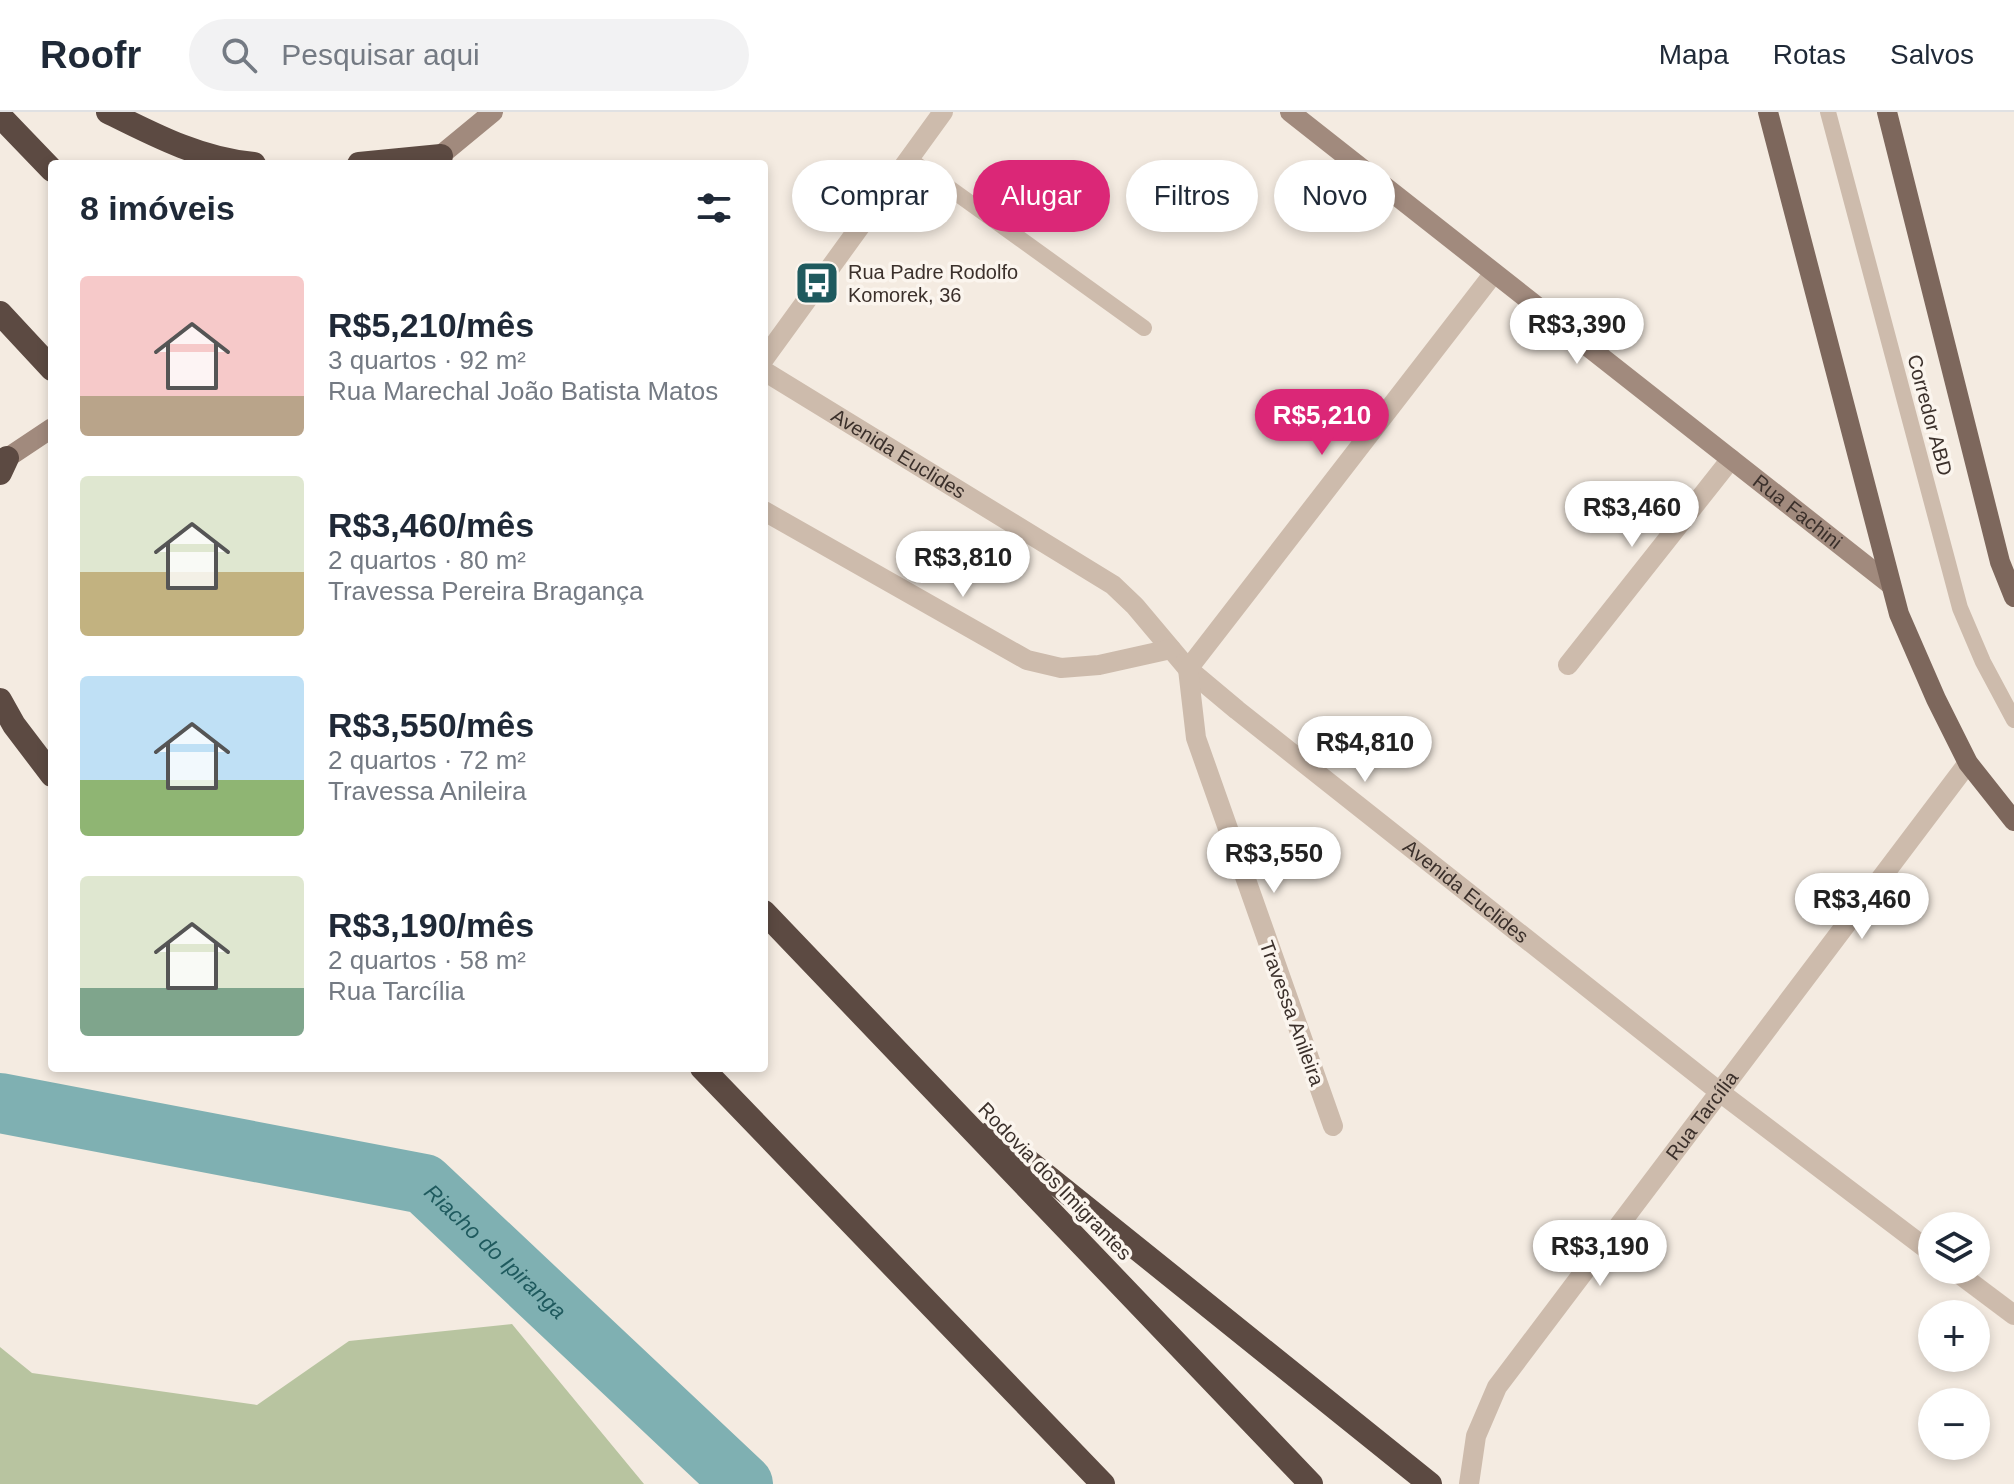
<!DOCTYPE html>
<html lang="pt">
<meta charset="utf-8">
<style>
body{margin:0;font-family:Arial,sans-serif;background:#f2f2f3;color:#1f2937;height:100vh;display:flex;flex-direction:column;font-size:30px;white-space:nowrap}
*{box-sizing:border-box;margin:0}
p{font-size:26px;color:#747a83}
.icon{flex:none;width:44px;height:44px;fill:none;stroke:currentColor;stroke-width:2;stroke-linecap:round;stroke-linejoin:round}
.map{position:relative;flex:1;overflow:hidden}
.sheet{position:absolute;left:48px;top:48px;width:720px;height:912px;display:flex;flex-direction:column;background:#fff;border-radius:8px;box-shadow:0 4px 12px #0003}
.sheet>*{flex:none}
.guide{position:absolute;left:792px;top:48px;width:760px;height:72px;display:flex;gap:16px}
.buttons{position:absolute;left:1918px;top:1100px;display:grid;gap:16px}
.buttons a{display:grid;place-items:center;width:72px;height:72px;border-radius:50%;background:#fff;box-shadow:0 4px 12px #0003;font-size:40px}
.price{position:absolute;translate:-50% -68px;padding:0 18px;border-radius:28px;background:#fff;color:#222;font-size:26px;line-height:52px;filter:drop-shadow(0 2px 4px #0008)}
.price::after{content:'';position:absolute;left:50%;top:48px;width:24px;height:18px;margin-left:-12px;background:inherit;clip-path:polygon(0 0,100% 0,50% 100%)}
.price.active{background:#db2777;color:#fff}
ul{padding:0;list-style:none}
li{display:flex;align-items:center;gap:24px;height:200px;padding:0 32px}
li span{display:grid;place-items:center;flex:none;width:224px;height:160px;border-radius:8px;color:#555}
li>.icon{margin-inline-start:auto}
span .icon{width:96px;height:96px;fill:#fffc;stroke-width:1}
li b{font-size:34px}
h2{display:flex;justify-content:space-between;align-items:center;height:96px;padding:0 32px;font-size:34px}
.tag{padding:0 28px;border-radius:36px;background:#fff;box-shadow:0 4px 12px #0003;font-size:28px;line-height:72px}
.tag.active{background:#db2777;color:#fff}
header{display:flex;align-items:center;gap:48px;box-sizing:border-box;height:112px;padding:0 40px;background:#fff;border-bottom:2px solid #e0e1e3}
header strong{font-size:38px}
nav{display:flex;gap:44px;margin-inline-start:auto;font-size:28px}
.search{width:560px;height:72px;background:#f2f2f3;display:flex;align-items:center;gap:20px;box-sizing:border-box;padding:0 28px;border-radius:44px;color:#747a83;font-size:30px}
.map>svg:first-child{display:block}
.green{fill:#b8c4a0}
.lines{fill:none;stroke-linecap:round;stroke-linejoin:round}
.river{stroke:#7fb0b2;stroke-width:60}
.lane{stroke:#cdbbac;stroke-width:16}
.street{stroke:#cdbbac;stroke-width:20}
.secondary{stroke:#a18a7d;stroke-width:20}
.primary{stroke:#7d675c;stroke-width:20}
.highway{stroke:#5c4a42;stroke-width:24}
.labels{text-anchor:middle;stroke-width:7;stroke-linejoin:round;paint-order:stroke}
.poi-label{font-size:20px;fill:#3b302b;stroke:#fbf5ee;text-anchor:start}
.street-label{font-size:20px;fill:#3b302b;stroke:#fbf5ee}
.water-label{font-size:22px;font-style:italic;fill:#1f5a5e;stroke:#fbf5ee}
</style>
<header>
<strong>Roofr</strong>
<div class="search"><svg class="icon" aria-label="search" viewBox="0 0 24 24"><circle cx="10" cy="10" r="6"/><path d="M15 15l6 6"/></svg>Pesquisar aqui</div>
<nav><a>Mapa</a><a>Rotas</a><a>Salvos</a></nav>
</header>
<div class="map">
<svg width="2014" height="1372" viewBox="0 0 2014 1372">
<rect width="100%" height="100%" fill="#f4ebe1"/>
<path class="green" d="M512 1212 644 1372H0V1235L32 1261 257 1293 349 1229Z"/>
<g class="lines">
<path class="river" id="s1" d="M0 991 424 1072 743 1372"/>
<path class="lane" d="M1828 0 1960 496 1983 550 2014 608
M909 47 1144 216"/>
<g class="street">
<path d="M764 247 943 0"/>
<path id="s2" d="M764 259 1113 473 1135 494 1188 557 1237 598 1721 981 1932 1141"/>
<path d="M764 399 1027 548 1061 556 1099 553 1171 537"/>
<path d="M1568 553 1731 347"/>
<path d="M1333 1014 1196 626 1188 557 1494 161"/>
<path d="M1954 1158 2014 1203"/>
<path id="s3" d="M1469 1372 1476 1324 1497 1275 1968 651"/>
</g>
<g class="secondary">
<path id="s4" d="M1290 0 1891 473"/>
<path d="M430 52 493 0"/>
<path d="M7 346 52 316"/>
</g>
<path class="primary" d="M1768 0 1899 502 1936 587 1968 651 2014 709
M1887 0 2000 450 2014 485"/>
<path class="highway" d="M108 0C154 23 202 48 254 52
M0 4 52 58
M359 52 441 44
M0 201 52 257
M0 361 7 346
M0 588 14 613 52 663
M764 800 1311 1372
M702 956 1103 1372
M992 1020 1430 1372"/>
</g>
<defs>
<g id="bus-square" transform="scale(2.3)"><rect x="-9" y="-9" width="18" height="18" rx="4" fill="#1f5a5e" stroke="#fbf5ee"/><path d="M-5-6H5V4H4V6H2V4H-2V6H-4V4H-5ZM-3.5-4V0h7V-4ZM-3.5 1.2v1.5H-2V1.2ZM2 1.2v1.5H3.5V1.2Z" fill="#fff"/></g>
</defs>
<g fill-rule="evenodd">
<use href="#bus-square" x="817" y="171"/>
</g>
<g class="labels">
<g class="poi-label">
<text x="848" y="167">Rua Padre Rodolfo<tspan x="848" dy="23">Komorek, 36</tspan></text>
</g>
<g class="street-label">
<text transform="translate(1930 303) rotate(75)" y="7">Corredor ABD</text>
<text dy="7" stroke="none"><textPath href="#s2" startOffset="158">Avenida Euclides</textPath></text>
<text dy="7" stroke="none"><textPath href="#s4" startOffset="646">Rua Fachini</textPath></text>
<text dy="7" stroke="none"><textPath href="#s2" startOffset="878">Avenida Euclides</textPath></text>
<text transform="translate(1292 901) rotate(70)" y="7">Travessa Anileira</text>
<text dy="7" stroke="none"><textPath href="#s3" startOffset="442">Rua Tarcília</textPath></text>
<text transform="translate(1055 1069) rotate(46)" y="7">Rodovia dos Imigrantes</text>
</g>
<g class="water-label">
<text dy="8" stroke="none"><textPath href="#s1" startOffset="530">Riacho do Ipiranga</textPath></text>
</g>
</g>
</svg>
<div class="buttons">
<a><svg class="icon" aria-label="layers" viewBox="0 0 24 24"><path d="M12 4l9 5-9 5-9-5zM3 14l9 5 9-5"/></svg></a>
<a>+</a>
<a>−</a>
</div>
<b class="price" style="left:1577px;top:254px">R$3,390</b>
<b class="price active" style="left:1322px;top:345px">R$5,210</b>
<b class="price" style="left:1632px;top:437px">R$3,460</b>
<b class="price" style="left:963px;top:487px">R$3,810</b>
<b class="price" style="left:1365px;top:672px">R$4,810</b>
<b class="price" style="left:1274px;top:783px">R$3,550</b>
<b class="price" style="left:1862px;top:829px">R$3,460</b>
<b class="price" style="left:1600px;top:1176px">R$3,190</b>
<div class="guide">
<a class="tag">Comprar</a>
<a class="tag active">Alugar</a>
<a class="tag">Filtros</a>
<a class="tag">Novo</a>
</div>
<section class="sheet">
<h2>8 imóveis<svg class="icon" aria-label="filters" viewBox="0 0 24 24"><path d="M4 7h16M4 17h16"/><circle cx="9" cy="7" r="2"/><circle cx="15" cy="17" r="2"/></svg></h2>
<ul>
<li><span style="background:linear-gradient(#f6c9c9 75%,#b9a48a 0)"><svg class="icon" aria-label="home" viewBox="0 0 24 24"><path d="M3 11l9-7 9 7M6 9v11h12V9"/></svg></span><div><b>R$5,210/mês</b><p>3 quartos · 92 m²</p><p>Rua Marechal João Batista Matos</p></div></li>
<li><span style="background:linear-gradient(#dfe7d0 60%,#c2b280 0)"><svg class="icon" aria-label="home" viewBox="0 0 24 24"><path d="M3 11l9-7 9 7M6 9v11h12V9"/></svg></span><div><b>R$3,460/mês</b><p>2 quartos · 80 m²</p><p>Travessa Pereira Bragança</p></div></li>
<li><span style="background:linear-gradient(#bfe0f5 65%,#8fb573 0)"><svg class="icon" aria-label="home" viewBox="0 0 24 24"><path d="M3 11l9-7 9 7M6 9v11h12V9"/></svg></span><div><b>R$3,550/mês</b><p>2 quartos · 72 m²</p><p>Travessa Anileira</p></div></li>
<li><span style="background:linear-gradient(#dfe7d0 70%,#7fa58c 0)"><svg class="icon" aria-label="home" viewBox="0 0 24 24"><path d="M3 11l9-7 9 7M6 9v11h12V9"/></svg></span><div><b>R$3,190/mês</b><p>2 quartos · 58 m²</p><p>Rua Tarcília</p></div></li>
</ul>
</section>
</div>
